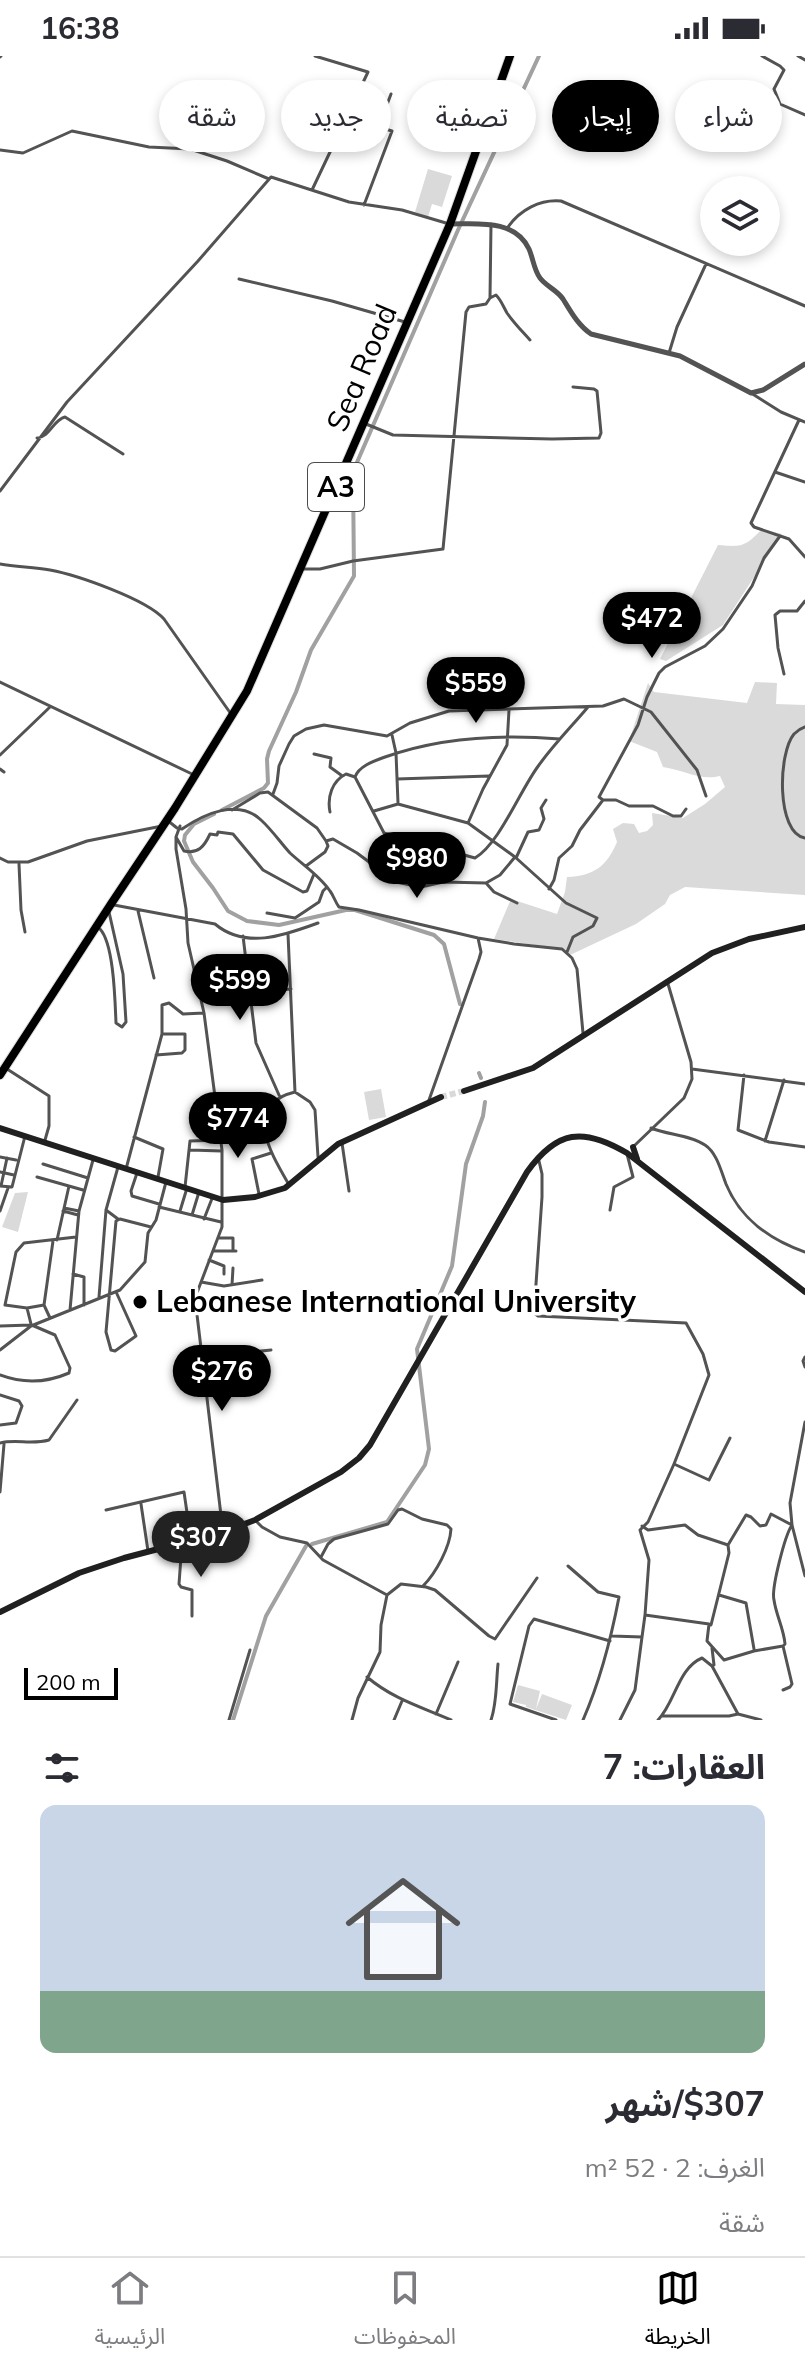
<!DOCTYPE html>
<html lang="ar">
<meta charset="utf-8">
<style>
body{margin:0;font-family:Mulish,"Noto Sans Arabic",sans-serif;background:#f2f2f3;color:#2b2b33;direction:rtl;height:100vh;display:flex;flex-direction:column;font-size:30px;white-space:nowrap}
*{box-sizing:border-box;margin:0}
p{font-size:26px;color:#7c7c81}
.icon{flex:none;width:44px;height:44px;fill:none;stroke:currentColor;stroke-width:2;stroke-linecap:round;stroke-linejoin:round}
.map{position:relative;height:1664px;overflow:hidden;direction:ltr}
.sheet{display:flex;flex-direction:column;background:#fff;flex:1}
.sheet>*{flex:none}
.guide{position:absolute;left:24px;top:24px;width:758px;height:72px;direction:rtl;display:flex;gap:16px}
.controls{position:absolute;left:700px;top:120px;display:grid;gap:16px}
.controls a{display:grid;place-items:center;width:80px;height:80px;border-radius:50%;background:#fff;box-shadow:0 4px 12px #0003;font-size:40px}
.scale{position:absolute;left:24px;bottom:20px;width:94px;box-sizing:border-box;padding-left:8px;border:4px solid #000;border-top:0;font-size:22px;line-height:28px;white-space:nowrap;color:#000;-webkit-text-stroke:6px #fff;paint-order:stroke}
.price{position:absolute;translate:-50% -68px;padding:0 18px;border-radius:28px;background:#000;color:#fff;font-size:26px;line-height:52px;filter:drop-shadow(0 2px 4px #0008)}
.price::after{content:'';position:absolute;left:50%;top:48px;width:24px;height:18px;margin-left:-12px;background:inherit;clip-path:polygon(0 0,100% 0,50% 100%)}
.price.active{background:#222;color:#fff}
ul{padding:0;list-style:none}
li{display:grid;align-content:center;gap:16px;height:424px;padding:0 40px}
li+li{border-top:2px solid #e1e1e2}
li span{display:grid;place-items:center;height:248px;border-radius:16px;color:#555}
li>.icon{margin-inline-start:auto}
span .icon{width:144px;height:144px;fill:#fffc;stroke-width:1}
li b{font-size:34px}
h2{display:flex;justify-content:space-between;align-items:center;height:96px;padding:0 40px;font-size:34px}
.pill{padding:0 28px;border-radius:36px;background:#fff;box-shadow:0 4px 12px #0003;font-size:28px;line-height:72px}
.pill.active{background:#000;color:#fff}
.status{display:flex;justify-content:space-between;align-items:center;height:56px;padding:0 40px;background:#fff;direction:ltr}
.status svg{height:22px;fill:currentColor}
.menu{display:flex;justify-content:space-around;align-items:center;height:112px;border-top:2px solid #e1e1e2;background:#fff;font-size:22px;color:#7c7c81}
.menu a{display:grid;justify-items:center;gap:4px}
.menu .active{color:#000}
.map>svg:first-child{display:block}
.green{fill:#dadada}
.lines{fill:none;stroke-linecap:round;stroke-linejoin:round}
.canal{stroke:#a1a1a1;stroke-width:4}
.secondary-tunnel{stroke:#d9d9d9;stroke-width:6;stroke-dasharray:6 3;stroke-linecap:butt}
.trunk-casing{stroke:#dbdbdb;stroke-width:10}
.minor{stroke:#535353;stroke-width:3}
.tertiary{stroke:#535353;stroke-width:5}
.secondary{stroke:#202020;stroke-width:6}
.trunk{stroke:#000;stroke-width:8}
.poi-dot{fill:#000;stroke:#fff;stroke-width:3}
.labels{text-anchor:middle;stroke-width:7;stroke-linejoin:round;paint-order:stroke}
.shield{fill:#fff;stroke:#4c4c4c;stroke-width:2}
.shield-label{font-size:28px;font-weight:bold;fill:#000}
.street-label{font-size:30px;fill:#000;stroke:#fff}
.poi-label{font-size:30px;font-weight:bold;fill:#000;stroke:#fff;text-anchor:start}
</style>
<div class="status"><b>16:38</b><svg viewBox="0 0 49 12"><path d="M0 12V9h3v3zM5 12V6h3v6zM10 12V3h3v9zM15 12V0h3v12zM26 1h20v11H26zM47 4h2v5h-2z"/></svg></div>
<div class="map">
<svg width="805" height="1664" viewBox="0 0 805 1664">
<rect width="100%" height="100%" fill="#fff"/>
<path class="green" d="M428 113 452 120 442 151 432 148 428 161 415 156Z
M762 473 782 478 723 569 666 605 660 603 718 489C742 491 745 491 762 473Z
M755 626 777 627 776 648 805 649V839L685 831 670 839 665 848 636 868 570 899 562 893 494 883 511 843 557 858 565 836 567 821C594 820 607 810 617 786L613 773 623 767 634 768 639 777 647 775 653 769 652 757 683 762 705 748 725 731 720 720C700 725 684 714 663 711L657 696 629 685 648 627 654 636 747 647Z
M381 1033 386 1061 369 1064 364 1036Z
M28 1136 18 1176 2 1171 15 1137Z
M257 1298 260 1327 218 1330 215 1302Z
M518 1629 540 1635 536 1653 542 1638 572 1649 566 1664 526 1651V1649L513 1646Z"/>
<g class="lines">
<path class="canal" d="M222 754 264 732 268 727 267 703 269 695 296 636 311 594 354 520 353 419 355 411 458 174 539 0
M214 758 194 768 185 779 184 785 193 806 213 832 228 855 247 865 279 869 346 854H355L434 879 444 888 460 948
M479 1017 481 1022
M312 1488 387 1466 425 1409 429 1393 417 1293 452 1210 466 1108 483 1060 485 1046
M233 1664 266 1560 306 1490"/>
<path class="secondary-tunnel" d="M441 1041 464 1035"/>
<g class="trunk-casing">
<path id="trunk" d="M0 1019 111 848 175 752 247 635 450 168 510 0"/>
</g>
<path class="minor" d="M762 0 780 10 784 14 774 33 780 48 805 59
M798 0 805 4
M0 1 1 0
M346 61 392 75 364 149
M379 70 391 38
M0 94 23 97 72 75 149 91 190 93 227 105 269 123
M312 134 368 16 315 0
M508 171C520 154 540 143 561 145L805 250
M239 223 332 245 405 266
M490 242 496 239C501 244 503 250 507 257 514 267 522 275 530 284
M669 297 677 271 706 208
M751 337 781 356 805 366
M799 364 751 467 754 471 789 483 805 501
M366 368 393 379 552 383 599 382 601 377 597 335 594 333 573 331
M37 382C50 381 53 364 65 361L123 398
M775 416 805 426
M0 435 67 346 198 205 271 121 349 146 402 154 446 167
M0 508C16 511 33 511 50 514 77 519 146 543 164 563L231 658
M304 513H320L353 505 443 493 466 256 469 251 486 248 490 242 491 168
M784 618 778 592 775 559 780 555H797L805 545
M0 626 192 718
M805 671C802 672 797 675 794 678 778 697 776 777 805 782
M392 679 396 697 398 747
M560 683C501 678 441 681 385 701 374 705 359 710 355 721L384 777 475 802C500 787 520 734 539 709 554 688 572 670 588 651
M314 698 331 702 330 711 341 719
M0 699 50 651
M0 713 4 716
M397 723 489 720
M273 738 277 727 279 710 289 688 294 680 306 673 324 669 387 680 410 667 449 655 603 650 624 643 651 656 697 714 706 740
M603 744 599 741 638 669 647 641 659 617 665 611 705 590 723 573 752 530 764 502 780 480
M232 754 260 737 268 736 317 772 326 785
M374 755 398 748 468 767 515 801 566 847 597 862 593 870 573 881 567 896
M330 756C327 741 332 725 346 718L355 721
M167 764 177 772 182 773C204 758 238 742 261 764 272 774 280 786 290 797 303 809 320 820 330 835 334 840 335 846 339 851L359 854 478 882 514 888 562 893 572 902 577 913 583 977
M468 767 483 733 507 689 509 654
M180 770 176 781V793L186 853 188 887 204 957 222 1094V1171L195 1242 223 1476
M176 781 184 795C198 798 204 791 210 778L217 779 218 776 233 778 263 814 303 836 307 835 314 818
M0 802 8 806H28L87 785 162 770
M516 802 528 776 539 774 544 763 541 752 546 744
M19 808 21 854 25 876
M306 810 325 796 328 790 326 785 333 783 357 797 396 826 421 831 443 826 486 827 500 819 515 801
M486 827 494 836 517 847
M549 833 554 824 559 802 572 790 580 774 603 744H616L629 750H653L673 760H681L686 753
M114 849 215 868C246 894 285 879 318 867
M138 855 154 922
M267 857 295 862 319 846 323 835 327 831
M100 873C114 888 115 945 116 967L122 971 126 966 123 918 109 856
M288 878 295 1036
M243 880 256 987 279 1039
M251 936 291 933
M156 999 182 997 185 994V978H162
M7 1013 49 1040V1070L45 1084
M692 1013 805 1028
M744 1019 738 1074 769 1086 805 1091
M429 1044 479 903 481 896 478 882
M651 1072C668 1079 691 1079 705 1089 717 1097 721 1115 726 1128 740 1162 770 1184 805 1196
M134 1081 163 1093 158 1121
M765 1085 784 1024
M342 1087 349 1135
M634 1090 684 1042 692 1023 691 1006 668 928
M190 1094 222 1095
M0 1101 16 1104
M539 1105 542 1118V1141L534 1257 538 1260 686 1267 703 1298 709 1319 674 1408 709 1424 730 1382
M43 1108 88 1122
M126 1113 162 978V949L169 947 183 958 204 957
M0 1116 14 1119
M137 1117 131 1135 132 1140 159 1148
M37 1121 83 1134
M288 1127C270 1096 242 1049 295 1036L310 1046 315 1054 318 1101
M0 1130 12 1131 25 1080
M1 1130 7 1102
M185 1131 190 1085 220 1084
M259 1138 252 1103 271 1097
M159 1151 221 1166
M64 1152 79 1155
M106 1154 118 1163
M610 1154 614 1131 633 1121 627 1098
M0 1155 8 1132
M63 1155 78 1159
M180 1155 187 1132
M192 1159 199 1136
M204 1163 213 1140
M218 1182H233V1193
M57 1184 69 1130
M213 1195H236
M209 1204 224 1210V1218
M73 1218 84 1221V1249
M201 1226 224 1230 262 1224
M232 1229 233 1212
M117 1238 136 1280 115 1295 111 1294 106 1276 116 1165 120 1163 151 1171
M99 1241 106 1154 118 1111
M44 1249 27 1252 5 1249 16 1196 24 1187 76 1181
M27 1252 31 1268
M70 1254 79 1155 93 1104
M50 1262 44 1249 53 1185
M0 1270 31 1269
M0 1294 31 1270 120 1234 145 1206 148 1177 156 1164 166 1126
M202 1301 271 1294
M805 1301 803 1305 805 1311
M0 1319C24 1328 46 1327 69 1317L70 1312 55 1279 34 1270
M0 1339 19 1345 22 1350 16 1367 0 1369
M805 1366 790 1447 792 1469 805 1520
M0 1387C16 1383 32 1389 49 1384L77 1344
M0 1436 4 1388
M141 1448 148 1495
M106 1454 184 1436 191 1484
M255 1464 262 1471 280 1481 307 1487 323 1504 387 1539 381 1569 380 1596 358 1642 352 1664
M642 1470 648 1474 685 1469 698 1479 728 1489 729 1497 711 1569
M182 1487 179 1528 181 1531 192 1534V1560
M321 1501 328 1488 334 1483 388 1468 398 1454 402 1453 422 1463 447 1469 451 1473C450 1491 436 1517 423 1530
M568 1510 598 1536 619 1541C611 1583 600 1625 583 1664
M387 1539 401 1528 426 1531 435 1534 489 1580 495 1583 537 1522
M719 1539 746 1547 754 1593
M645 1559 649 1504 640 1474 648 1466 674 1408
M612 1580 642 1581 645 1559 709 1568 707 1585 724 1604 754 1595 783 1590 785 1588C784 1573 776 1559 774 1544 771 1533 785 1479 792 1469L771 1458 766 1469 760 1470 751 1461 746 1459 728 1489
M783 1590 792 1628 790 1631 783 1634
M712 1610 738 1658
M367 1621C393 1643 421 1651 451 1664
M436 1658 458 1606
M662 1660H729L738 1658 761 1664
M229 1664 250 1594
M394 1664 402 1645
M491 1664C497 1647 496 1627 498 1608
M556 1664 510 1648 529 1570 534 1563 610 1585
M620 1664 635 1634 642 1581
M658 1664C675 1647 678 1612 702 1602L712 1610 714 1609 712 1592"/>
<path class="tertiary" d="M450 168C478 168 515 163 529 193 533 202 534 214 540 222 547 231 557 234 563 243 571 256 578 269 591 278L680 300 751 337 763 334 805 308"/>
<path class="secondary" d="M464 1035 533 1012 712 897 749 883 805 871
M0 1072 223 1144 255 1141 285 1132 338 1088 441 1041
M633 1091 637 1103
M0 1556 79 1517 124 1502 223 1476 255 1464 341 1416 359 1402 370 1389 527 1116C557 1074 583 1071 627 1097L805 1236"/>
<use href="#trunk" class="trunk"/>
</g>
<circle class="poi-dot" cx="140" cy="1246" r="8"/>
<g class="labels">
<rect class="shield" x="308" y="407" width="56" height="48" rx="6"/>
<g class="shield-label">
<text x="336" y="441">A3</text>
</g>
<g class="street-label">
<text transform="translate(362 312) rotate(-67)" y="10">Sea Road</text>
</g>
<g class="poi-label">
<text x="156" y="1256">Lebanese International University</text>
</g>
</g>
</svg>
<div class="controls">
<a><svg class="icon" aria-label="layers" viewBox="0 0 24 24"><path d="M12 4l9 5-9 5-9-5zM3 14l9 5 9-5"/></svg></a>
</div>
<div class="scale">200 m</div>
<b class="price" style="left:652px;top:604px">$472</b>
<b class="price" style="left:476px;top:669px">$559</b>
<b class="price" style="left:417px;top:844px">$980</b>
<b class="price" style="left:240px;top:966px">$599</b>
<b class="price" style="left:238px;top:1104px">$774</b>
<b class="price" style="left:222px;top:1357px">$276</b>
<b class="price active" style="left:201px;top:1523px">$307</b>
<div class="guide">
<a class="pill">شراء</a>
<a class="pill active">إيجار</a>
<a class="pill">تصفية</a>
<a class="pill">جديد</a>
<a class="pill">شقة</a>
</div>
</div>
<section class="sheet">
<h2>العقارات: 7<svg class="icon" aria-label="filters" viewBox="0 0 24 24"><path d="M4 7h16M4 17h16"/><circle cx="9" cy="7" r="2"/><circle cx="15" cy="17" r="2"/></svg></h2>
<ul>
<li><span style="background:linear-gradient(#c9d6e8 75%,#7fa58c 0)"><svg class="icon" aria-label="home" viewBox="0 0 24 24"><path d="M3 11l9-7 9 7M6 9v11h12V9"/></svg></span><div><b>$307/شهر</b><p>الغرف: 2 · 52 m²</p><p>شقة</p></div></li>
</ul>
</section>
<nav class="menu">
<a class="active"><svg class="icon" aria-label="map" viewBox="0 0 24 24"><path d="M3 6l6-2 6 2 6-2v14l-6 2-6-2-6 2zM9 4v14M15 6v14"/></svg>الخريطة</a>
<a><svg class="icon" aria-label="saved" viewBox="0 0 24 24"><path d="M7 4h10v16l-5-4-5 4z"/></svg>المحفوظات</a>
<a><svg class="icon" aria-label="home" viewBox="0 0 24 24"><path d="M3 11l9-7 9 7M6 9v11h12V9"/></svg>الرئيسية</a>
</nav>
